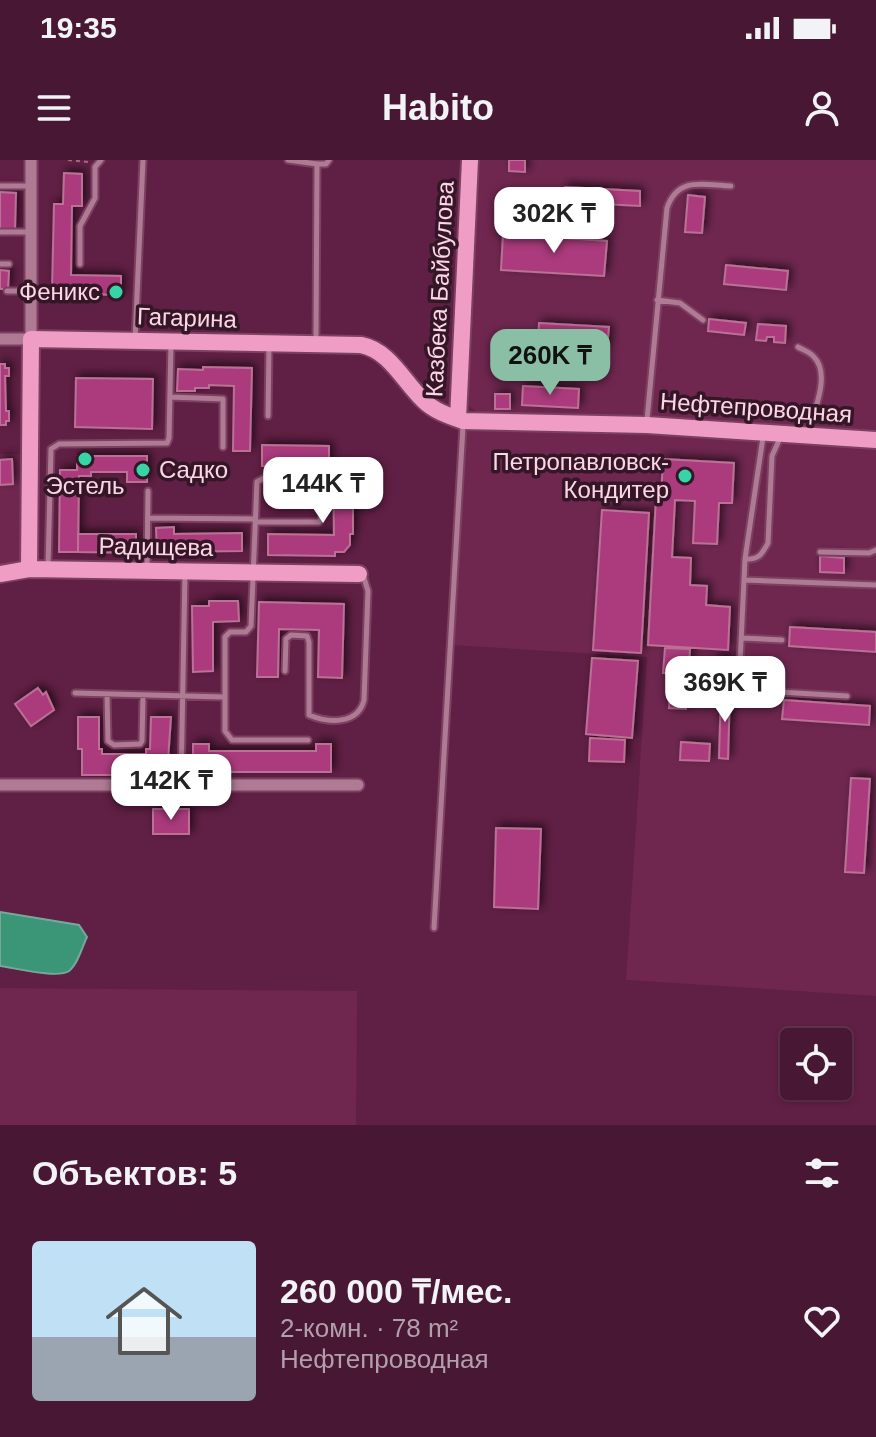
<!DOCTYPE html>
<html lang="ru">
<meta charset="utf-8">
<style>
body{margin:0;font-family:Helvetica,sans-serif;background:#52243f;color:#f1f3f6;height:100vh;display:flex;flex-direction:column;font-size:30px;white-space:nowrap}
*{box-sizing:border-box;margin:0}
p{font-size:26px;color:#b19fac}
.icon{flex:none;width:44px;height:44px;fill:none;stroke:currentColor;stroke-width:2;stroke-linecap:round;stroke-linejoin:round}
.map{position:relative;height:965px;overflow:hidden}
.details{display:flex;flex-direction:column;background:#481733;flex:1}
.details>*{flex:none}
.buttons{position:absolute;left:780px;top:868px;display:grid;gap:16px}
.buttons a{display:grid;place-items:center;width:72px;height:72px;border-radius:8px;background:#481733;box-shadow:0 2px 6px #0004,0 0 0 2px #60364e;font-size:40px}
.price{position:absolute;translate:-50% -68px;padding:0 18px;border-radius:16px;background:#fff;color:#222;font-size:26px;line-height:52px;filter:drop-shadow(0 2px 4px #0008)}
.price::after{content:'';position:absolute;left:50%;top:48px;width:24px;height:18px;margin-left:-12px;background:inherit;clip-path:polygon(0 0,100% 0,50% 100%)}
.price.active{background:#8abfa5;color:#111}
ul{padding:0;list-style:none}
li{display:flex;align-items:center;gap:24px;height:200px;padding:0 32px}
li span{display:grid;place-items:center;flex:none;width:224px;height:160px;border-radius:8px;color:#555}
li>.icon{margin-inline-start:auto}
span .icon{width:96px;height:96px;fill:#fffc;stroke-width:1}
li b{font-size:34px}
h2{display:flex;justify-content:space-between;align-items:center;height:96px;padding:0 32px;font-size:34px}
.status{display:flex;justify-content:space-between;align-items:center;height:56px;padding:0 40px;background:#481733;direction:ltr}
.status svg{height:22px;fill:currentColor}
header{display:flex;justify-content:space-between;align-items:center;height:104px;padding:0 32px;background:#481733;font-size:36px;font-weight:600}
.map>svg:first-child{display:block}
.built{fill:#6f2750}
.water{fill:#3b9678;stroke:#76a999;stroke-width:2}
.building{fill:#ab3a7b;stroke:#bb7096;stroke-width:2;filter:url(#shadow)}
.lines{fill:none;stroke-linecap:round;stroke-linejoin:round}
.lane-casing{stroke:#7c4061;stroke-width:9}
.street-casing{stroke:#7c4061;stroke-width:15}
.secondary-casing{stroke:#7c4061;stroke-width:20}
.path{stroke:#a16987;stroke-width:2;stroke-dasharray:4 4;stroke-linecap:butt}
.lane{stroke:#af7b94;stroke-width:5}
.street{stroke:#af7b94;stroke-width:11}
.secondary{stroke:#f09dc6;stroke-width:16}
.poi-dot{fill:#36d4a7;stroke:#341726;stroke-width:3}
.labels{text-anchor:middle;stroke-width:7;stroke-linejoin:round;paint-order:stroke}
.street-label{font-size:24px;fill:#fed4e7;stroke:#341726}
.poi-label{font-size:24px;fill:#fed4e7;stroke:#341726;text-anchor:end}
</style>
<div class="status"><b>19:35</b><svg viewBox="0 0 49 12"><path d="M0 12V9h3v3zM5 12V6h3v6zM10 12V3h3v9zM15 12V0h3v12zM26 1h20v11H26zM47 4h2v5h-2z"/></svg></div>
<header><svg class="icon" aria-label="menu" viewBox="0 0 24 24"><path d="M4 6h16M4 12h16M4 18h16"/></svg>Habito<svg class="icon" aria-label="person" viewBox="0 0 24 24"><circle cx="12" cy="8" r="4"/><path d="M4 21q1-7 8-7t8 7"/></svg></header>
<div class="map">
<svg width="876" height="965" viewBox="0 0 876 965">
<defs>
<filter id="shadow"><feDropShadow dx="3.5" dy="-3.5" stdDeviation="4" flood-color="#0009"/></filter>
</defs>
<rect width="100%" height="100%" fill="#601f44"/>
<path class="built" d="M480 0H876V273L482 255 467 245Z
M460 269 661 274 876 288V836L626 820 647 497 452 485Z
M0 294H23L21 400 0 406Z
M0 828 357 831 356 965H0Z"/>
<path class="water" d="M0 752 79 765 87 777C82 787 78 804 69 811 58 819 15 808 0 806Z"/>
<path class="building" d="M509 0H525V12L509 11Z
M64 13 82 14V46H72L71 115 121 116V135L72 134V131H52L54 44H63Z
M565 27 640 31V46L564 42Z
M0 32 16 33 15 70H0Z
M688 35 705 37 702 73 685 72Z
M503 74 607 81 604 116 501 110Z
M726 105 788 111 786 130 724 124Z
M0 110 9 111 8 129H0Z
M709 159 746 163 744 175 708 171Z
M539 163 609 167 607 188 538 183Z
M758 164 786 166 785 183 774 182V177H767L766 181 756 180Z
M0 204H5V208H9V216H5L6 251H9V261H6V265H0Z
M203 207 252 208 250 291H233L234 226 209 225V228H195V231H177L178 209 203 210Z
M76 218 153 219 152 269 75 267Z
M523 226 579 229 578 248 522 245Z
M495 234H510V249H495Z
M262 285 329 286V307L262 306Z
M77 296H147V322H127V312H91V316H79L78 392H59L60 310H77Z
M12 299 13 324 0 325V300Z
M663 299 734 303 732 343H719L717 384 693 383 695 341 675 340 672 397 691 398 690 425 707 426 706 445 730 447 728 490 648 485 656 338H661Z
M333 308H353V374H350V385L344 392H335V396L268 395V374L334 375Z
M602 350 649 353 641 493 593 490Z
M174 367V374L242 373V391L157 392 156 368Z
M78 374H136V393L78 392Z
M820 396 844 398V413L820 412Z
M209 441H238L239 461 213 462V511L193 512 192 446H209Z
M259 442 344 444 342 518 318 517 319 470 279 469 278 517H257Z
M790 467 876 472V492L789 486Z
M665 488 690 489 686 549 669 548 671 514 663 513Z
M715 497 732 498 730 529 713 528Z
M592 498 638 501 632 578 586 574Z
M38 528 43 535 46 532 54 550 31 566 15 544Z
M721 530H730L728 599 719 598Z
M784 540 870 546 869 565 782 559Z
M78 557H99V589H102V594H146V589H150L151 557H171L167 615H82V589H78Z
M590 578 625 580 624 602 589 601Z
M681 582 710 584 709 601 680 600Z
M193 584H209V591H316V584H331V612H193Z
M851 618 870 619 864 713 845 712Z
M153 649H189V674H153Z
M496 668 541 669 538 749 494 747Z"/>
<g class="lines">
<g class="lane-casing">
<path id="lane" d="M288 0 317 4
M0 26H30
M0 72H29
M0 104H9
M80 104V66L95 38V7L101 0
M7 131H29
M657 140 680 143 703 160
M135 180 143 0
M316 180 317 4H326L329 0
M798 187C803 190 810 192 814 197 831 214 814 252 808 271
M170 237 223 239V287
M268 256 269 185
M647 260 667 48C678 16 703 25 731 26
M763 277 745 399 739 524 744 530 847 536
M148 358 255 359
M255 362H319L322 357V321L264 318 257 322 251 466 246 472H230L225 477V571L232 580H308
M820 392 869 393 876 390
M745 399C759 400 762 394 768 383L772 296 780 278
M48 407 51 289 59 284 167 283 169 278 171 183
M147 410 148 331
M744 420 876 425
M741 478 782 480
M285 511 286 479 291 475 307 476 309 482V555C328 563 358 565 364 540L368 431 364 418 360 415
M75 533 224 537
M107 534 108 581 114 585 140 584 142 581 143 536
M181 624 185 412
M434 768 463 266"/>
</g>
<g class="street-casing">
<path id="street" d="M0 179H31V0
M0 625H358"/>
</g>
<g class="secondary-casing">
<path id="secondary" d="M458 259 470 0
M29 409 31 179 361 185C389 190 404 222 423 240 434 251 449 256 463 261L647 265 876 280
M0 414 29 409 359 414"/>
</g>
<path class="path" d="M68 0 88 2"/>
<use href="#lane" class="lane"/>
<use href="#street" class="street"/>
<use href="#secondary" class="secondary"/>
</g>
<g class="poi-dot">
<circle cx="116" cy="132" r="8"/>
<circle cx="85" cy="299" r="8"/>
<circle cx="143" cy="310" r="8"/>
<circle cx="685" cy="316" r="8"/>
</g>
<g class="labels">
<g class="street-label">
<text transform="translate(440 129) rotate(-87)" y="8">Казбека Байбулова</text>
<text transform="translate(187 158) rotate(2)" y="8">Гагарина</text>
<text transform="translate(756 248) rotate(4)" y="8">Нефтепроводная</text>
<text transform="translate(156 387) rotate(1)" y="8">Радищева</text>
</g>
<g class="poi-label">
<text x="100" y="140">Феникс</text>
<text x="669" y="310">Петропавловск-<tspan x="669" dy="28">Кондитер</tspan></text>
<text x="159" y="318" text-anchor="start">Садко</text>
<text x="85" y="334" text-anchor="middle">Эстель</text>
</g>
</g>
</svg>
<div class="buttons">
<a><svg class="icon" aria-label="locate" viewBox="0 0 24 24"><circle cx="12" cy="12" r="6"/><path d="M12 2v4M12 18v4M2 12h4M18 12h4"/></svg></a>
</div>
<b class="price" style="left:554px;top:95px">302K ₸</b>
<b class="price active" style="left:550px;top:237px">260K ₸</b>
<b class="price" style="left:323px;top:365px">144K ₸</b>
<b class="price" style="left:725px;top:564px">369K ₸</b>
<b class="price" style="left:171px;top:662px">142K ₸</b>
</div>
<section class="details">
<h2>Объектов: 5<svg class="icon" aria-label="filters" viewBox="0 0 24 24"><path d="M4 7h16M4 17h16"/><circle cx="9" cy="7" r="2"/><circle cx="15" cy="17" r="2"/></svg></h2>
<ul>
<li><span style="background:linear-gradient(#bfe0f5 60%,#9aa5b1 0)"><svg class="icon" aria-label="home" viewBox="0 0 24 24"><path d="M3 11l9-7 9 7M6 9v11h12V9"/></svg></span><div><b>260 000 ₸/мес.</b><p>2-комн. · 78 m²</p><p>Нефтепроводная</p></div><svg class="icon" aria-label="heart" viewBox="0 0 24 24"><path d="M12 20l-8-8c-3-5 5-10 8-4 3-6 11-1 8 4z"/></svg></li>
</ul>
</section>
